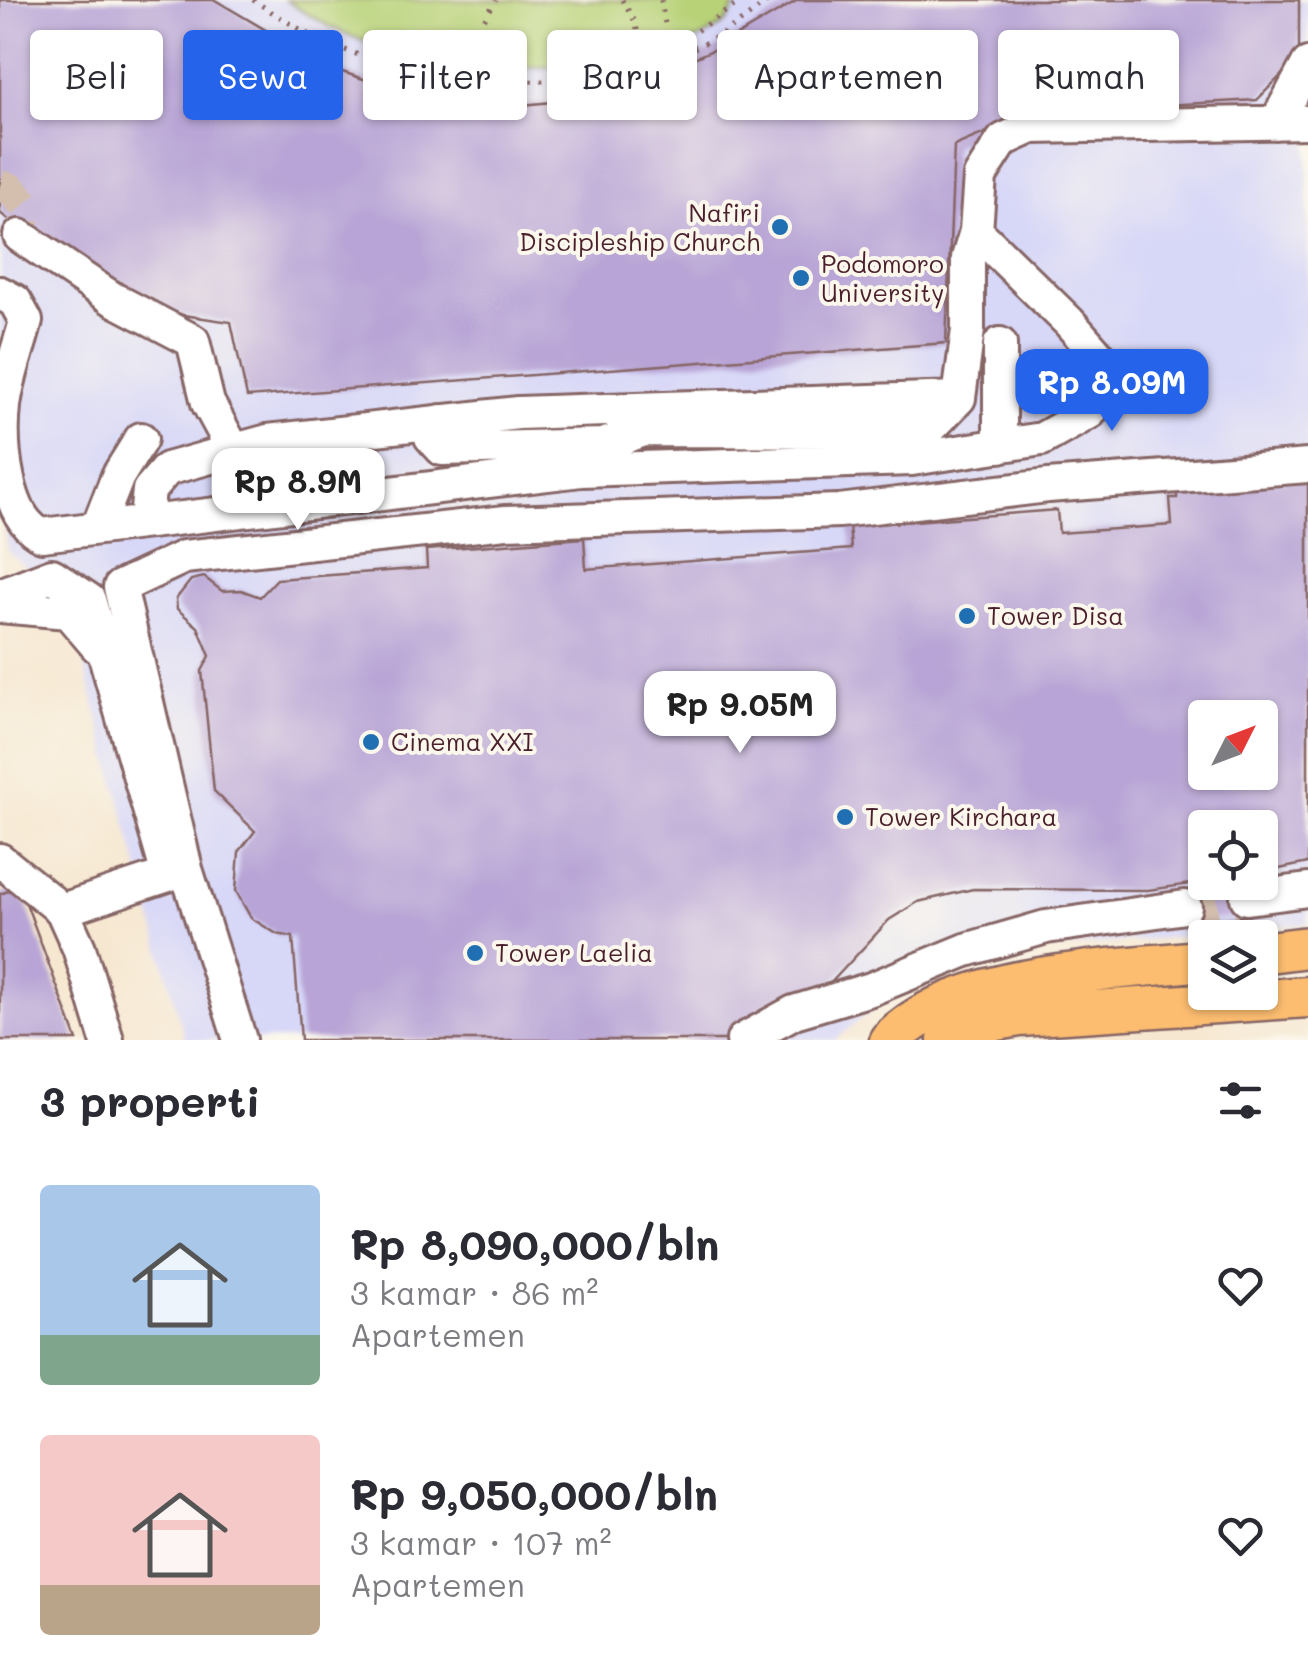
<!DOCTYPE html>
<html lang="id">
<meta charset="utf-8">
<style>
body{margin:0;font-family:Mali,sans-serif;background:#f2f2f3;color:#2b2b33;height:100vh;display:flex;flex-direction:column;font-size:38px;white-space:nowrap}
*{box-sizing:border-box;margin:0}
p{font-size:32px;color:#7c7c81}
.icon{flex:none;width:55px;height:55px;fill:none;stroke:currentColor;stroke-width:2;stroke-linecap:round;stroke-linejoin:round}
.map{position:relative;height:1040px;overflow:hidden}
.drawer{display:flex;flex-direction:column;background:#fff;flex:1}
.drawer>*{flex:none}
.banner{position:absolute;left:30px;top:30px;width:1250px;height:90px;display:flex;gap:20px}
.needle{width:65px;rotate:48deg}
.buttons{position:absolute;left:1188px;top:700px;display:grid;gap:20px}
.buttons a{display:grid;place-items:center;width:90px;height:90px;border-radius:10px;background:#fff;box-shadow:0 2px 8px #0004;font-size:50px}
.price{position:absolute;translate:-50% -85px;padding:0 22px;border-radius:20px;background:#fff;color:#222;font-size:32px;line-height:65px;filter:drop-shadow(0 2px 5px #0008)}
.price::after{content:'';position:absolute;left:50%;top:60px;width:30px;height:22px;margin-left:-15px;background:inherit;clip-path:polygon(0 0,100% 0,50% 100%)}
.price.selected{background:#2563eb;color:#fff}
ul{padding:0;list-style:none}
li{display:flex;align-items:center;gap:30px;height:250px;padding:0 40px}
li span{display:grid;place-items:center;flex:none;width:280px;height:200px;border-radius:10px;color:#555}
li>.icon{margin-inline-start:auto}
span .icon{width:120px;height:120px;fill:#fffc;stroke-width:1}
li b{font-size:42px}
h2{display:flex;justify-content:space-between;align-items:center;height:120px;padding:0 40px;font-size:42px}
.tag{padding:0 35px;border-radius:10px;background:#fff;box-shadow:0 2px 8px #0004;font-size:35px;line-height:90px}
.tag.selected{background:#2563eb;color:#fff}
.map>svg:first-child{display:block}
.built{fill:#d7d7f8;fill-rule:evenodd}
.park{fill:#b8d278;stroke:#817852;stroke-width:2.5}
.building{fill:#b8a4d6;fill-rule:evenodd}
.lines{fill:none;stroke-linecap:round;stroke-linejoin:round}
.minor-tunnel{stroke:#d4bfaf;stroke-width:32;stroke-dasharray:32 16;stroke-linecap:butt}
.minor-casing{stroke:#866565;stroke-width:38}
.major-casing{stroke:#866565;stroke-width:45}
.path{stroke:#866565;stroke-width:5;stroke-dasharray:2.5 8;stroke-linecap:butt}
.minor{stroke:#fff;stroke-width:32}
.major{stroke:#fcbd6f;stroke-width:40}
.poi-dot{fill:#1f6fb2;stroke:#fbf7ec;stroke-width:4}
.labels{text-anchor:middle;stroke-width:8;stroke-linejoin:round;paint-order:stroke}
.poi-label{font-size:25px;fill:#4a1f2b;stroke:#fbf7ec;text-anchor:start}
</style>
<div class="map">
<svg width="1308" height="1040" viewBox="0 0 1308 1040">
<rect width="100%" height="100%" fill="#fbf7ec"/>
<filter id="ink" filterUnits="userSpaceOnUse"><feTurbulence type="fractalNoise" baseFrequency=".01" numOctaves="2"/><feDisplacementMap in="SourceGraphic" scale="20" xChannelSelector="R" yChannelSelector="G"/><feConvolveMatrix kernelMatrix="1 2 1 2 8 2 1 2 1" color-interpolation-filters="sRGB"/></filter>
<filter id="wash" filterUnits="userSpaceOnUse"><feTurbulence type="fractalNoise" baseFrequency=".0048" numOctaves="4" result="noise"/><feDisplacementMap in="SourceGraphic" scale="40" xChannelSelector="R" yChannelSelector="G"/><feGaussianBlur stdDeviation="2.25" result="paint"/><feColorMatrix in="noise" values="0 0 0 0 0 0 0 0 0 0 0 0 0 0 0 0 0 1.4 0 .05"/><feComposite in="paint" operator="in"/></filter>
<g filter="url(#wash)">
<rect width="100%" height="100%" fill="#f6e7d0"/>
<path class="built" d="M0 0H1308V924L1003 954 889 995 835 1040H185L68 606 7 551 0 497ZM1205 718H1260V772H1205ZM1205 828H1260V882H1205Z"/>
<path class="park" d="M286 0H740C733 8 731 19 723 25 656 75 489 74 410 56 369 46 320 25 286 0Z"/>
<g id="blocks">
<path class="building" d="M0 0H215L330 68 440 104 501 107 563 101 630 85 713 50 798 0H1299V57L1257 100 1034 112 954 146 946 343 247 397 231 322 183 315 137 300 49 251 0 213Z
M1308 479V863L1260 873V828H1205V882L1148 890 973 889 918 902 889 920 827 987 725 1040H301L293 937 277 934 251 918 236 891 239 852 255 831 214 791 202 671 210 656 198 627 177 609 176 599 191 580 204 577 222 591 241 590 260 597 277 579 427 568 426 550 584 538 586 569 851 549 849 526 1057 510 1059 533 1172 525 1170 498H1177V488ZM1205 718H1260V772H1205Z
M20 887 77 1040H0V894Z
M1246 891 1249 916 1187 922 1185 897Z"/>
</g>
</g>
<g filter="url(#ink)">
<use href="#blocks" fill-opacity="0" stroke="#866565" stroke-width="2.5"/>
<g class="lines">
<path class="minor-tunnel" d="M0 186 11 189 25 205 23 231
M1185 907 1247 898"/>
<g class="minor-casing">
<path id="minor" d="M1276 123 1308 64
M20 236 113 299 193 341 208 403 233 449
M0 293 15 301 26 321C19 348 7 378 4 406 0 443 5 518 42 535L581 470 912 459 1042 439 1090 412 1103 390 1105 372 1097 354 1069 322 976 231
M441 421 431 437 442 449 603 445 644 430 927 431 959 398
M1000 446V344
M146 519 149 490 167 469 268 441 518 413 959 398 968 330V258L976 231 980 176 1003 140 1032 127 1308 122
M98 527 118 476 141 439
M0 595 52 575 89 600 166 868
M0 606 68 612 97 646
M0 860 62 910 79 948 107 1040
M1247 898 1308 890
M62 910 186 869
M240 1040 186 869 120 587 184 557 506 522 839 511 1048 486 1308 466
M743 1040 794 1012 871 989 966 950 1046 927 1185 907"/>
</g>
<g class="major-casing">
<path id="major" d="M1260 953 1308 947
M890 1040C958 971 1113 971 1205 960
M948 1040 980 1023 1019 1016 1308 997"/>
</g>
<path class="path" d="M253 0C280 17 309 37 340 48 454 93 602 95 713 39 733 29 752 13 770 0
M622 0 636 23 642 63
M661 0 670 54
M694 47 690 35 734 6
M464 77 468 46 496 0"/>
<use href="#minor" class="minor"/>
<use href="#major" class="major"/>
</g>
</g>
<g class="poi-dot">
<circle cx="780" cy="227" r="10"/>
<circle cx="801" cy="278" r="10"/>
<circle cx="967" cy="616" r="10"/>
<circle cx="371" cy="742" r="10"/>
<circle cx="845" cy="817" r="10"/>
<circle cx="475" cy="953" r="10"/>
</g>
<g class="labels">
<g class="poi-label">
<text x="760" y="222" text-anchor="end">Nafiri<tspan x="760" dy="29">Discipleship Church</tspan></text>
<text x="821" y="273">Podomoro<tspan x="821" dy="29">University</tspan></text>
<text x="987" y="625">Tower Disa</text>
<text x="391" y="751">Cinema XXI</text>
<text x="865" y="826">Tower Kirchara</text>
<text x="495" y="962">Tower Laelia</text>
</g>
</g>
</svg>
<div class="buttons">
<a><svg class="needle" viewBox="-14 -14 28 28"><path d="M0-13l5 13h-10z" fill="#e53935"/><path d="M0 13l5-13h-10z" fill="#7c7c81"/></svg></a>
<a><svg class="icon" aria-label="locate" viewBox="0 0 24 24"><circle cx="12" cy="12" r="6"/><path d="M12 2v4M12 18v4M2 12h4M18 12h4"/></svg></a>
<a><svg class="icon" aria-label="layers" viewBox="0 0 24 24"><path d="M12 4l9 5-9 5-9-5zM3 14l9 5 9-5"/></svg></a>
</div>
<b class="price selected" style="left:1112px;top:434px">Rp 8.09M</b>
<b class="price" style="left:298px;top:533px">Rp 8.9M</b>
<b class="price" style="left:740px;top:756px">Rp 9.05M</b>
<div class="banner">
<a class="tag">Beli</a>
<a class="tag selected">Sewa</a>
<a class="tag">Filter</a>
<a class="tag">Baru</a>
<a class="tag">Apartemen</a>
<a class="tag">Rumah</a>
</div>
</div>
<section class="drawer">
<h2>3 properti<svg class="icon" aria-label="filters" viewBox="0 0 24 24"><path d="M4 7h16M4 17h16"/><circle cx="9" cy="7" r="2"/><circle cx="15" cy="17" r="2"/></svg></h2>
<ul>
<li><span style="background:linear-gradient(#a9c7e8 75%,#7fa58c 0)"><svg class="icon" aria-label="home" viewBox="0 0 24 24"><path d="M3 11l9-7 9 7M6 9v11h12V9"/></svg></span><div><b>Rp 8,090,000/bln</b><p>3 kamar · 86 m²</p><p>Apartemen</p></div><svg class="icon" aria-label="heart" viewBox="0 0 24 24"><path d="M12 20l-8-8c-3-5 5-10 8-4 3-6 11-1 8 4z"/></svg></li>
<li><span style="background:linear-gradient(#f6c9c9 75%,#b9a48a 0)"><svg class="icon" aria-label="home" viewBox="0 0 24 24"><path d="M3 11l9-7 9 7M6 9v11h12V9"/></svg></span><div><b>Rp 9,050,000/bln</b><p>3 kamar · 107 m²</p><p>Apartemen</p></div><svg class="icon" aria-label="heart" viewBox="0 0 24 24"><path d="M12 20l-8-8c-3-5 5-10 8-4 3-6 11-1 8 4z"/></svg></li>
</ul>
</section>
